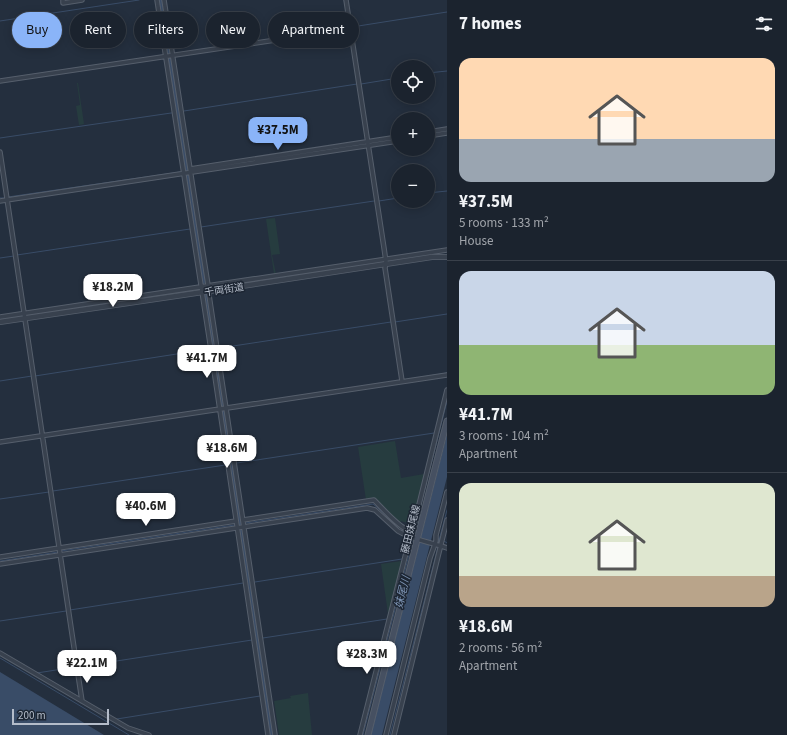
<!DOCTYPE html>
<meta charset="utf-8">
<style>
body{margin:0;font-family:"Source Sans 3","Noto Sans JP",sans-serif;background:#282f3a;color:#f1f3f6;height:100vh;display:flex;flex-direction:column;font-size:15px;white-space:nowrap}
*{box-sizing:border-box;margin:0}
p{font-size:13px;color:#a0a4aa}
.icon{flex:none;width:22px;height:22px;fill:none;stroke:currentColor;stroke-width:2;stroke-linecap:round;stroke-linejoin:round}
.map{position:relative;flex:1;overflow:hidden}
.drawer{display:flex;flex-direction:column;background:#1b232e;width:340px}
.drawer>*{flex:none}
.banner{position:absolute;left:12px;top:12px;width:375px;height:36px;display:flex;gap:8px}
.buttons{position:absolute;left:391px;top:60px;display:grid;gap:8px}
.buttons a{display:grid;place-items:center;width:44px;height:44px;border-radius:50%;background:#1b232e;box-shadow:0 2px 10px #0003,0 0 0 1px #39404a;font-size:20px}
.scale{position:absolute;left:12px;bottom:10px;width:97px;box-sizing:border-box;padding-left:4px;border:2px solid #b4bcc9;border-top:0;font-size:11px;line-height:14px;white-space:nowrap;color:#b4bcc9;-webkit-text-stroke:3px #1d2633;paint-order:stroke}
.price{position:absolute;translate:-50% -34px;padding:0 9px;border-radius:8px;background:#fff;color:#222;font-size:13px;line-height:26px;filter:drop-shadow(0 1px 2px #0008)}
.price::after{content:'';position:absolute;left:50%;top:24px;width:12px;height:9px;margin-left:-6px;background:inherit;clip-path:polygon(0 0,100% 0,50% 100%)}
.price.active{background:#8ab4f8;color:#111}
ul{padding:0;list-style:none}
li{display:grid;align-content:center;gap:8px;height:212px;padding:0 12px}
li+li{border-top:1px solid #39404a}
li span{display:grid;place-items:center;height:124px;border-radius:12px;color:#555}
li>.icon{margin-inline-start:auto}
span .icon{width:72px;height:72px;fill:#fffc;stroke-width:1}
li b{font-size:17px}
h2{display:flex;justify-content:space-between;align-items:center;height:48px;padding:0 12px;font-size:17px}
.chip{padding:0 14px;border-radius:18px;background:#1b232e;box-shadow:0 2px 10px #0003,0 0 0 1px #39404a;font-size:14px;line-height:36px}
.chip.active{background:#8ab4f8;color:#111}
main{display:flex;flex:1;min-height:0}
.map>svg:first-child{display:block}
.green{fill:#263c3f}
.water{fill:#394c67}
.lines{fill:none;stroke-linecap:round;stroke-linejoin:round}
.stream{stroke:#394c67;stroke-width:1}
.canal{stroke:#394c67;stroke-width:3.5}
.river{stroke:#394c67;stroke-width:6}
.minor-casing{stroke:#565f6c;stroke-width:5.5}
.tertiary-casing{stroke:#565f6c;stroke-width:6}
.secondary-casing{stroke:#565f6c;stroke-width:7}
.minor{stroke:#38414e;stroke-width:3.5}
.tertiary{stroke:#38414e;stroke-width:4.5}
.secondary{stroke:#465061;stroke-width:5}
.labels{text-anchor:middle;stroke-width:3;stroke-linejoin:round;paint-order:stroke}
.street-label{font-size:10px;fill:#b4bcc9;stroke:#1d2633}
.water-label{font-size:11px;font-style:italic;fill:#7c92b1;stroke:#1d2633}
</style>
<main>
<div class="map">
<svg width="447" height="735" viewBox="0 0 447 735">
<rect width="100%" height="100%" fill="#242f3e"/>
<path class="green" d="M77 83H78L84 124 79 125 76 106 80 105Z
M275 218 280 254 272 255 276 274H274L266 219Z
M395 441 401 478 424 474 426 476 414 525 401 521 400 524 376 500H366L358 447Z
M401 561H402L388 618 387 616 388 614 381 564Z
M308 693 312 735H279L274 701 291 698 290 696Z"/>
<path class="water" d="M447 434V477L382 735H371Z
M0 672 104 735H0Z"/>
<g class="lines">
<path class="stream" d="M0 21 139 0
M352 27 447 12
M270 39 348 27
M428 73 447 71
M361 84 398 78
M184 111 357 84
M0 138 178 112
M428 193 447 191
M8 197 187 171
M0 198H5
M379 201 398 198
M201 227 374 201
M17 255 190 229
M0 258 14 256
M395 322 447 314
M220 348 391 322
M35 376 209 349
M404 380 447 373
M0 381 32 376
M237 463 434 433
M53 491 232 464
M0 499 49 492
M246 523 373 504 392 520
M405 531 410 532H414
M413 536 447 401
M444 541 447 543
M438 544 447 510
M61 551 241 524
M0 561 58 552
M255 582 402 559
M70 610 243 583
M0 621 66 611
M263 638 387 619
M0 658 129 735
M78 667 252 640
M37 673 75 667
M117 719 260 696
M363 735 413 539
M390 735 438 547"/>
<path class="canal" d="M439 540H440"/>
<path class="river" d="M160 0 203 281
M205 296 270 735"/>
<g class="minor-casing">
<path id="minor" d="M63 0V3L82 0
M157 0 211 350 268 735
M164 0 203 253 208 285 209 295 275 735
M346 0 384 248 386 262 385 268 402 381
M0 81 350 29
M428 132 447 129
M428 136 447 133
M0 152 82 701
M190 169 398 137
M0 201 398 141
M0 317 447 250
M0 442 447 375
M243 520 374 500C382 508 397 525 406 529 410 530 410 530 413 529L447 390
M0 557 236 521
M0 564 367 508 375 510 398 531C412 540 431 542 447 548
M0 653 128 728 149 735
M360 735 410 537
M386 735 430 558 436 541V535L447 492
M394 735 447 520"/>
</g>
<g class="tertiary-casing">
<path id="tertiary" d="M0 322 190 294 432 257H447"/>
</g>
<g class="secondary-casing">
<path id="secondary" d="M368 735 447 421"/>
</g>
<use href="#minor" class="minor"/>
<use href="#tertiary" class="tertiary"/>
<use href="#secondary" class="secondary"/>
</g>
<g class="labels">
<g class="street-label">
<text transform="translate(224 289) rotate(-9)" y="4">千両街道</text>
<text transform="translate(410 529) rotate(-76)" y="4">藤田妹尾線</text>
</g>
<g class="water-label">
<text transform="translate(402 592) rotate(-76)" y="4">妹尾川</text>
</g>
</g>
</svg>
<div class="buttons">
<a><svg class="icon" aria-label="locate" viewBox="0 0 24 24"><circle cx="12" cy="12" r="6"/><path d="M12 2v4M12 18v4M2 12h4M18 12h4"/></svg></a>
<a>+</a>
<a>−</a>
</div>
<div class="scale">200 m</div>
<b class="price active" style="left:278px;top:151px">¥37.5M</b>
<b class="price" style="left:113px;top:308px">¥18.2M</b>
<b class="price" style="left:207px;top:379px">¥41.7M</b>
<b class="price" style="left:227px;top:469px">¥18.6M</b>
<b class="price" style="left:146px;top:527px">¥40.6M</b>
<b class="price" style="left:367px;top:675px">¥28.3M</b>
<b class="price" style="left:87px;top:684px">¥22.1M</b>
<div class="banner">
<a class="chip active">Buy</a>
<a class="chip">Rent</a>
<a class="chip">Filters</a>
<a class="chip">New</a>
<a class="chip">Apartment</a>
</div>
</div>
<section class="drawer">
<h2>7 homes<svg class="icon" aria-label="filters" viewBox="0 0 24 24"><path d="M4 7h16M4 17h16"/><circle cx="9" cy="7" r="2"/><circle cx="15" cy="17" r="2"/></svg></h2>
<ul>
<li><span style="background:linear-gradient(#ffd9b3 65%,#9aa5b1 0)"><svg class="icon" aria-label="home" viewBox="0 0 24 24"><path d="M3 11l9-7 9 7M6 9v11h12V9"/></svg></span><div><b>¥37.5M</b><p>5 rooms · 133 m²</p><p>House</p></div></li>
<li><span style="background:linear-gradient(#c9d6e8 60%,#8fb573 0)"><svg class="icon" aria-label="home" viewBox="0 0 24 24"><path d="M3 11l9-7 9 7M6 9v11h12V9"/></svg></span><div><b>¥41.7M</b><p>3 rooms · 104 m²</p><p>Apartment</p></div></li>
<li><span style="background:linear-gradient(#dfe7d0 75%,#b9a48a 0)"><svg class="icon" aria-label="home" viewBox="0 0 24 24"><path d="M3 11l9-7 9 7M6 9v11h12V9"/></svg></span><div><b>¥18.6M</b><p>2 rooms · 56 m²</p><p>Apartment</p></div></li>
</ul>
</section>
</main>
